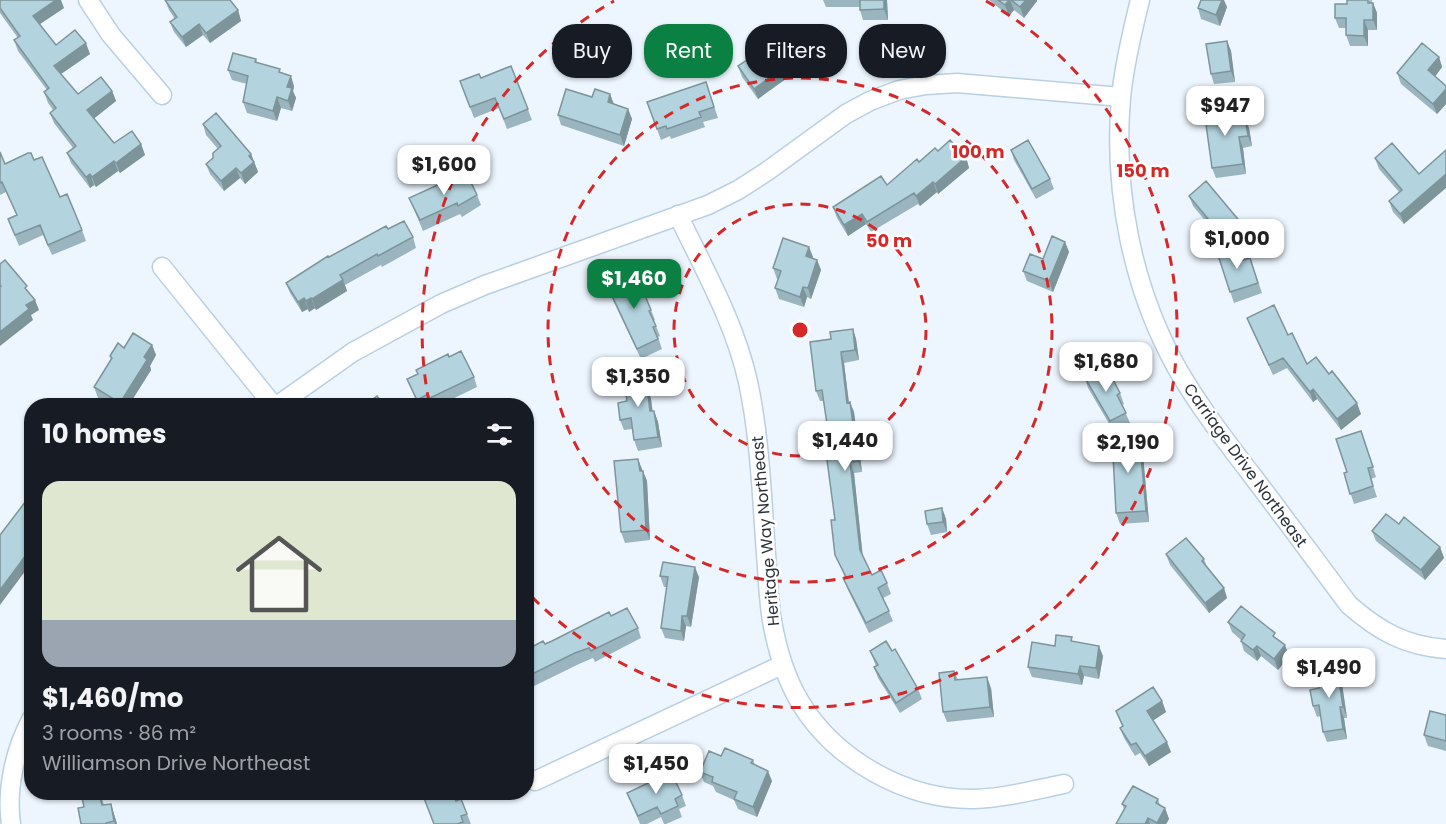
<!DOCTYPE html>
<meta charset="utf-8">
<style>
body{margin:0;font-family:Poppins,sans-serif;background:#20242c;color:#f1f3f6;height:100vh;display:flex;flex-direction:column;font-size:22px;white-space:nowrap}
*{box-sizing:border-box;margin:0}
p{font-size:20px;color:#9ea1a6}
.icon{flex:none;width:33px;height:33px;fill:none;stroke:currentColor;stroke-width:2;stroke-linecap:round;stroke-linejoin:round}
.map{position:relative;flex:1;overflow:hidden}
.details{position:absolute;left:24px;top:398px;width:510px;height:402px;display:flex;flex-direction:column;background:#171b24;border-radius:24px;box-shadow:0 2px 4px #0004}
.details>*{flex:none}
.guide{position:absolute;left:552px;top:24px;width:570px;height:54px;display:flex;gap:12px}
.price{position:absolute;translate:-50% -51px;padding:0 14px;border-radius:12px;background:#fff;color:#222;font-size:20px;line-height:39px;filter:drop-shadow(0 2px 3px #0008)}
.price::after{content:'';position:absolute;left:50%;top:36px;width:18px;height:14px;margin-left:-9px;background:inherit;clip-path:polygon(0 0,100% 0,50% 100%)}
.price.active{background:#0b8043;color:#fff}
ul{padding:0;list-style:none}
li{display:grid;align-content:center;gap:12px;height:318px;padding:0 18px}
li span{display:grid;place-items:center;height:186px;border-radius:18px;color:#555}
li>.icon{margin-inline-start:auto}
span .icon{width:108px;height:108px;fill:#fffc;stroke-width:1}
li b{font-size:26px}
h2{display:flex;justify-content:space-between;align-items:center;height:72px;padding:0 18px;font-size:26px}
.pill{padding:0 21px;border-radius:24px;background:#171b24;box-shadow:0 2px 4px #0004;font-size:21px;line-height:54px}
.pill.active{background:#0b8043;color:#fff}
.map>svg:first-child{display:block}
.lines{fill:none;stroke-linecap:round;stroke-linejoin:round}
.minor-casing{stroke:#b9cfe3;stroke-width:21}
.minor{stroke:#fff;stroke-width:18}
.wall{fill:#9ab5bf}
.shaded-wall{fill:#7d949b}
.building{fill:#b3d3de;stroke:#7d949b;stroke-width:1.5}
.ring{fill:none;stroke:#d62828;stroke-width:3;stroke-dasharray:10 8}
.labels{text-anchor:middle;stroke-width:5;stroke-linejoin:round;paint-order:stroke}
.street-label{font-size:16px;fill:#2a333b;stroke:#fff}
.centre{fill:#d62828;stroke:#fff;stroke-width:3}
.ring-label{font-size:18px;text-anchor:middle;font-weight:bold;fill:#d62828;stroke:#fff;stroke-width:5;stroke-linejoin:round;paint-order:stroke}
</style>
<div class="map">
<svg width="1446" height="824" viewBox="0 0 1446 824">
<rect width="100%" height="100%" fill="#edf6ff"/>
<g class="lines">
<g class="minor-casing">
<path id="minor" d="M88 0 111 35 162 95
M1140 0C1132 32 1124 65 1121 98 1113 190 1132 289 1178 370 1199 406 1225 440 1251 474 1284 517 1316 561 1349 605 1379 631 1405 646 1446 649
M678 215C704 269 735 323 748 382 761 442 762 506 767 567 768 585 769 603 772 621 777 649 785 677 800 702 835 760 906 800 974 799 1005 798 1034 790 1064 784
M162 267 273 405
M278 405 353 352 441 304 485 285 708 205 738 190 766 172 846 114 870 101 899 90 926 85 957 83 1121 97
M535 781 782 665
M11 824C6 789 15 749 32 718"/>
</g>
<use href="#minor" class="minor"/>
</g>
<path class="wall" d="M0 0 64 8 40 24 56 45 90 54 61 74 78 94 112 91 116 101 94 118 114 143 141 144 145 155 120 173 118 171 96 187 94 185 90 188 71 163 67 153 73 148 54 123 50 113 53 110 48 103 44 92 47 90 18 51 14 40 18 38 0 13Z
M165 0 238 10 241 21 210 43 203 35 186 47 174 32 170 22 175 19 169 10Z
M823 0H887L888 20H863L860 10V7H826Z
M989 0H1037V1L1024 18 1014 10 1009 16Z
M1372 0V3H1373L1377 13V30H1368V46H1350L1346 35V28H1339L1335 18 1347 4Z
M1227 7 1220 26 1201 19 1198 8Z
M1227 41 1231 51 1235 82 1214 84 1211 74Z
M770 48 799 65 786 74 787 78 758 99 742 77 738 66Z
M1439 57 1442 67 1435 76 1446 86V104L1437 114 1401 84 1397 73Z
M256 59 257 62 281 73 294 86 293 91 296 98 292 111 281 108 277 121 247 113 243 102 247 84 232 80 228 70Z
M511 66 532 120 507 129 499 108 474 118 460 81 481 78Z
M706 82 718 118 703 122 705 127 671 139 670 136 661 140 647 102Z
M610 94 614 104 628 109 632 119 624 146 561 125 558 115 592 97Z
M1224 107 1227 115 1237 118 1249 128 1252 146 1243 148 1246 174 1216 178 1212 168Z
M203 124 251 154 258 172 245 184 240 178 224 191 210 174 206 164 213 158 218 149 206 135Z
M1011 150 1050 179 1054 189 1036 199 1014 160Z
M938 151 966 157 969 168 938 194 937 192 920 206 918 204 871 232 866 224 848 236 837 218 833 207 887 185 919 162Z
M0 152 5 164 34 160 60 197 82 230 86 241 52 255 43 235 19 246 8 219 17 216 6 192 0 195Z
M1375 158 1419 174 1404 224 1393 212 1389 201 1399 192 1379 169Z
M477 195 481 205 462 217 460 214 423 231 409 198Z
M1189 196 1246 235 1230 248 1240 261 1250 258 1262 293 1234 303 1217 252 1228 248 1193 206Z
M388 229 413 237 416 248 382 267 381 265 345 285 347 291 316 310 315 308 309 312 308 309 302 312 290 293 286 283 329 257Z
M1065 242 1069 252 1053 292 1027 281 1023 271 1043 259Z
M809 247 813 258 817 260 821 270 811 299 807 297 804 307 779 299 775 288 778 279H777L773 268Z
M631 281 640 292 651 310 655 320 654 321 660 336 658 337 662 349 641 359 610 294 606 283Z
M1247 318 1288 335 1307 364 1361 414 1341 430 1317 399 1313 402 1287 368 1273 375 1251 328Z
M853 329 856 339 859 360 844 363 849 402 854 412 855 423 863 422 866 433 868 447 859 449 862 472 854 473 863 557 872 575 887 583 891 594 883 598 893 621 869 633 847 588 843 578 845 577 835 555V520L830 445 824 401H820L816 391 831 339Z
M152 345 156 355 150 366 151 370 129 405H110L98 398 94 387 111 360 110 356 124 348Z
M449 357 474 377 477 387 440 405H418L407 379Z
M641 371 645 382 646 388H647L651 399 652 411H654L658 422 662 447 638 451 634 440 632 429 624 430 620 420 627 401Z
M1085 378 1120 393 1124 404 1122 405 1130 423 1114 432 1088 388Z
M1139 433 1142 444 1149 522 1120 524 1116 513Z
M1365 442 1376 477 1371 479 1377 497 1354 504 1344 473 1347 472Z
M642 469 647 481 650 540 625 543 621 532Z
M942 508 946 519 947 532 931 535 927 524Z
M1399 524 1440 547 1444 558 1425 580 1376 541 1372 531Z
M1166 554 1204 559 1207 567 1224 588 1227 598 1209 613 1170 565Z
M660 576 699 577 691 627 686 626 684 641 665 638 661 628 667 587H664Z
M611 616 638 628 641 638 595 662 593 658 579 664 526 690V650L552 641Z
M1228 622 1278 640 1289 656 1278 670 1261 656 1257 661 1244 651 1241 641V640L1232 632Z
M1074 642 1103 656 1099 679 1084 676 1082 685 1032 677 1028 667 1055 646Z
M870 651 918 689 922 699 900 713 878 678 874 667 876 666Z
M1337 667 1341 677 1347 718H1344L1347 739 1327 742 1323 732 1321 716 1317 717 1313 706 1319 688Z
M954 671 958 680 991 688 994 717 947 722 943 712Z
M1162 701 1166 712 1153 720 1171 752 1149 766 1140 753 1135 756 1124 738 1120 728 1122 726 1116 711Z
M1446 715V751L1428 746 1424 735Z
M721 756 753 760 755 765 772 781 757 817 738 809 734 800 716 792 713 786 704 782 700 772Z
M100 792 104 805 111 804 117 824H81L84 807Z
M627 793 682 795 686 806 679 809 682 817 666 824H664L661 817 647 824H640Z
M461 799 471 824H433L456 801Z
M1158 799 1160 805 1165 808 1169 819 1166 824H1116L1124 809 1122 804Z"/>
<path class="shaded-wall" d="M56 0H61L64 8 37 26 33 16Z
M884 0H887L888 20 884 9Z
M1009 0H1010L1014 10 1009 16 1005 5Z
M1026 0H1037V1L1024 18 1020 7Z
M1222 0H1224L1227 7 1220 26 1216 15Z
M1373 3 1377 13V30L1373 20Z
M238 10 241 21 210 43 206 33Z
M1364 20 1368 30V46L1364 36Z
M199 24 203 35 186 47 182 37Z
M1227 41 1231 51 1235 82 1231 71Z
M86 43 90 54 58 76 54 66Z
M795 55 799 65 786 74 787 78 758 99 754 89 781 65Z
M1439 57 1442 67 1432 81 1428 70Z
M291 76 294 86 293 91 296 98 292 111 288 101 287 87Z
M1446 89V104L1437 114 1433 104Z
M112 91 116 101 91 121 87 110Z
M610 94 614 105 608 102Z
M277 97 281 108 277 121 273 111Z
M628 109 632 119 624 146 620 135Z
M1245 117 1249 128 1252 146 1248 136Z
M1239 137 1243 148 1246 174 1243 164Z
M141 144 145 155 120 173 116 163Z
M251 154 258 172 245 184 241 173 249 156Z
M966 157 969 168 938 194 935 184Z
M114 161 118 171 96 187 92 177Z
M236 168 240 178 224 191 221 181Z
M90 174 94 185 90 188 86 177Z
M1446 174V188L1404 224 1400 214Z
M933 182 937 192 920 206 916 196Z
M862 214 866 224 848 236 844 225Z
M1242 224 1246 235 1229 249 1225 239Z
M1065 242 1069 252 1053 292 1049 281Z
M809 247 813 257 810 266 806 256Z
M817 260 821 270 811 299 808 288Z
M343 280 347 291 316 310 312 299Z
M803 287 807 297 804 307 800 297Z
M304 298 308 309 302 312 298 302Z
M311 298 315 308 309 312 306 301Z
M35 300 39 310 31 315 33 320 0 346V332L26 305Z
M853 329 856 339 859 360 855 350Z
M152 345 156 355 150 366 151 370 129 405H121L120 403 144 357Z
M841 352 844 363 850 413 847 403Z
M641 371 645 382 647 399 644 389Z
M647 388 651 399 654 422 650 411Z
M1313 389 1317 399 1313 402 1310 392Z
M850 402 854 412 857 434 853 424Z
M1357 403 1361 414 1341 430 1337 419Z
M654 411 658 422 662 447 658 437Z
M863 422 866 433 868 447 865 437Z
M1139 433 1142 444 1149 522 1146 511Z
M855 438 859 449 862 472 858 461Z
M638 459 642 469 643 482 640 471Z
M850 462 854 473 863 560 860 550Z
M643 471 647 481 650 540 646 530Z
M942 508 946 519 947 532 943 522Z
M32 547V562L0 605V590Z
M1440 547 1444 558 1425 580 1421 570Z
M695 567 699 577 691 627 687 616Z
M1224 588 1227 598 1209 613 1205 603Z
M682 616 686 626 684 641 681 631Z
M1285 645 1289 656 1278 670 1274 659Z
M1099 646 1103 656 1099 679 1096 668Z
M1257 646 1261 656 1257 661 1253 650Z
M1080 666 1084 676 1082 685 1078 674Z
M1337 667 1341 677 1347 718 1343 707Z
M987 677 991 688 994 717 990 707Z
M1162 701 1166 712 1151 722 1147 711Z
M1340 707 1344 718 1347 739 1343 729Z
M1167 742 1171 752 1149 766 1145 756Z
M768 771 772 781 757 817 753 807Z
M111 804 117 824H115L114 821Z
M1165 808 1169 819 1166 824H1157Z
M1148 818 1150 824H1145Z"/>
<path class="building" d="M0 0H56L33 16 56 45 75 30 86 43 54 66 78 94 101 77 112 91 87 110 114 143 132 131 141 144 116 163 114 161 92 177 90 174 86 177 67 153 76 146 50 113 56 108 44 92 49 88 14 40 20 36 0 8Z
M165 0H230L238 10 206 33 199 24 182 37 170 22 177 17Z
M860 0H884V9L860 10Z
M998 0H1009L1005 5Z
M1011 0H1026L1020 7Z
M1201 0H1222L1216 15 1198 8Z
M1347 0H1368V3H1373V20H1364V36L1346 35V18H1335V4H1347Z
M783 39 795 55 781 65 783 68 754 89 738 66 768 46 770 48Z
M1227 41 1231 71 1211 74 1206 44Z
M1422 43 1439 57 1428 70 1446 86V89L1433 104 1397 73Z
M233 53 256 59 255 62 280 69 279 72 291 76 287 87 292 88 288 101 277 97 273 111 243 102 248 76 228 70Z
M511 66 528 109 504 119 495 98 470 107 460 81 479 74 481 78Z
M706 82 714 107 699 112 701 117 667 129 666 126 657 129 647 102Z
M566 89 592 97 595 89 610 94 608 102 628 109 620 135 558 115Z
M1224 107 1225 115 1235 113 1236 119 1245 117 1248 136 1239 137 1243 164 1212 168 1204 110Z
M216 113 251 154 249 156 254 162 241 173 236 168 221 181 206 164 213 158V153L221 146 203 124Z
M950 140 966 157 935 184 933 182 916 196 914 193 867 222 862 214 844 225 833 207 881 176 887 185 917 159 919 162 935 148 938 151Z
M1028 140 1050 179 1032 189 1011 150Z
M1392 143 1419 174 1446 150V174L1400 214 1389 201 1402 190 1375 158Z
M0 152 5 164 28 153H31L34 160 42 157 60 197 67 194 82 230 48 245 40 225 15 235 8 219 17 215 2 182 0 183Z
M466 172 477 195 458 206 457 203 420 220 409 198Z
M1206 181 1242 224 1225 239 1189 196Z
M404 221 413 237 378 256 377 254 340 275 343 280 312 299 311 298 306 301 304 298 298 302 286 283 328 256 329 257 386 226 388 229Z
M1052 236 1065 242 1049 281 1023 271 1030 254 1043 259Z
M783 238 809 247 806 256 817 260 808 288 803 287 800 297 775 288 781 271 773 268Z
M1235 246 1240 261 1250 258 1258 283 1230 292 1217 252Z
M5 260 27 286 25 288 35 300 26 305 29 309 0 332V287L1 286 0 285V264Z
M627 273 631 281 634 280 640 292 643 291 651 310 649 311 656 326 653 327 658 339 637 349 606 283Z
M1274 305 1288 335 1292 333 1307 364 1316 357 1329 374 1332 371 1357 403 1337 419 1313 389 1310 392 1283 358 1269 365 1247 318Z
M853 329 855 350 841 352 847 403 850 402 853 424 863 422 865 437 855 438 858 461 850 462 860 550 872 575 881 570 887 583 878 588 889 611 866 623 843 578 846 577 835 555 831 520H835L825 445H830L822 390 816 391 810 342 831 339 830 332Z
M133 333 152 345 144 357 147 360 120 403 94 387 112 358 110 356 118 343 124 348Z
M461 351 474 377 430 398 428 394 417 400 407 379 418 374 416 370 448 354 449 357Z
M1106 366 1120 393 1117 395 1126 413 1110 421 1085 378Z
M641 371 644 389 647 388 650 411H654L658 437 634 440 631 418 620 420 618 403 627 401 623 374Z
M377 396 384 405H365Z
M1361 431 1373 467 1368 468 1373 486 1350 494 1344 473 1347 472 1336 439Z
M1139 433 1146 511 1116 513 1112 435Z
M638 459 640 471H643L646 530 621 532 614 461Z
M32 493V547L0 590V535Z
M942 508 943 522 927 524 925 511Z
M1386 514 1399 524 1404 517 1440 547 1421 570 1372 531Z
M1186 538 1204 559 1202 561 1224 588 1205 603 1166 554Z
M663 562 695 567 687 616H682L681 631 661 628 668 577 660 576Z
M1241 606 1275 633 1273 636 1285 645 1274 659 1257 646 1253 650 1241 641 1245 635 1228 622Z
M627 608 638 628 591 651 589 648 575 653 526 677V650L543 641 545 644 552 641 609 612 611 616Z
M1056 635 1072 637 1071 641 1099 646 1096 668 1080 666 1078 674 1028 667 1032 642 1055 646Z
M886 641 892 651 895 649 918 689 896 703 874 667 878 665 870 651Z
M1337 667 1343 707H1340L1343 729 1323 732 1319 705 1313 706 1310 690 1319 688 1317 670Z
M954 671 955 680 987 677 990 707 943 712 939 673Z
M1153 687 1162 701 1147 711 1167 742 1145 756 1136 743 1131 745 1120 728 1123 726 1116 711Z
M1430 711 1446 715V741L1424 735Z
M725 748 753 760 751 763 768 771 753 807 734 799 737 792 712 782 713 777 700 772 709 751 721 756Z
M671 772 682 795 675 799 678 806 661 814 657 807 638 816 627 793Z
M1133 786 1158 799 1156 803 1165 808 1157 823 1148 818 1145 824H1116L1126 806 1122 804Z
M84 792H99L102 805 111 804 114 821 106 823V824H81L78 808 84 807 81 793Z
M425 792H452L456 801 461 799 467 814 461 816 463 822 457 824H434L422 793Z"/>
<g class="ring">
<circle cx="800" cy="330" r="126"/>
<circle cx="800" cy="330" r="252"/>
<path d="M429 402A378 378 0 0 1 614 1M986 1A378 378 0 1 1 528 593"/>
</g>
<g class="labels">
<g class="street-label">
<text transform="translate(1246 465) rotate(54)" y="6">Carriage Drive Northeast</text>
<text transform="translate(765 531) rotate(-95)" y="6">Heritage Way Northeast</text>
</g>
</g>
<circle cx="800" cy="330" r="9" class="centre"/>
<g class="ring-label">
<text x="978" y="158">100 m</text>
<text x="1143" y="177">150 m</text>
<text x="889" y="247">50 m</text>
</g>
</svg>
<b class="price" style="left:1225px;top:137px">$947</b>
<b class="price" style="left:444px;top:196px">$1,600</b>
<b class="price" style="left:1237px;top:270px">$1,000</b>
<b class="price active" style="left:634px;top:310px">$1,460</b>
<b class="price" style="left:1106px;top:393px">$1,680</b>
<b class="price" style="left:638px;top:408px">$1,350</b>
<b class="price" style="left:845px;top:472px">$1,440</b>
<b class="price" style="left:1128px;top:474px">$2,190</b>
<b class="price" style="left:1329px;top:699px">$1,490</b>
<b class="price" style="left:656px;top:795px">$1,450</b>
<div class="guide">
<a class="pill">Buy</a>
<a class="pill active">Rent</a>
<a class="pill">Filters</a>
<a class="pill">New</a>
</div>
<section class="details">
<h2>10 homes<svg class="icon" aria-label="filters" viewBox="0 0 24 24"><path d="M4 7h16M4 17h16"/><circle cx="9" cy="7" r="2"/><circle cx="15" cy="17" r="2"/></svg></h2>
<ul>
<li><span style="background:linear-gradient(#dfe7d0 75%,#9aa5b1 0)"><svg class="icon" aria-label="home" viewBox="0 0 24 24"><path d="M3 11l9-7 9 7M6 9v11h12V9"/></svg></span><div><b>$1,460/mo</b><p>3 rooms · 86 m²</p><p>Williamson Drive Northeast</p></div></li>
</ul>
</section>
</div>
